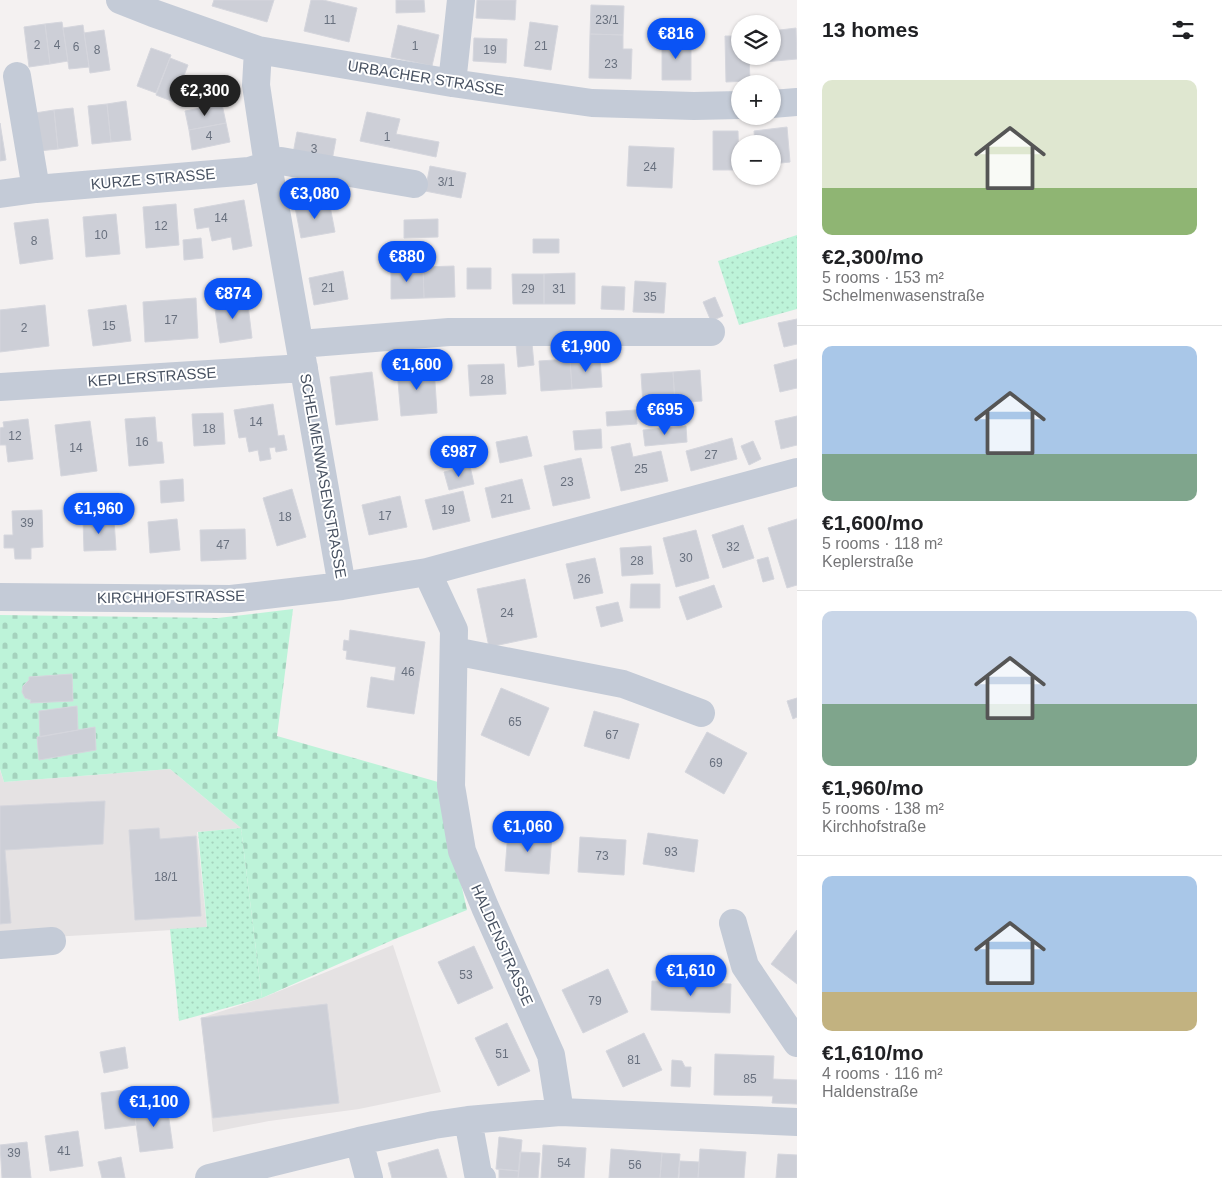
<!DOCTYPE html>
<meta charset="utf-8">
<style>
body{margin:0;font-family:Helvetica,sans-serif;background:#f2f2f2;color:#202124;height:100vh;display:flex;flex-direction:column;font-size:19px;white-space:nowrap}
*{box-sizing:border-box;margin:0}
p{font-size:16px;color:#757577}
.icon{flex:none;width:28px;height:28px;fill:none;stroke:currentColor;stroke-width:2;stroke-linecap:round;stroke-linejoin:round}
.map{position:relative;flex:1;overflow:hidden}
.sheet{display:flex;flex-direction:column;background:#fff;width:425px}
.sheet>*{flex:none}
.tools{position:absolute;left:731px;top:15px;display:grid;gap:10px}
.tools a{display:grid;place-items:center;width:50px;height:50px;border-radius:50%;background:#fff;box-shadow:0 1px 4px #0004;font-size:25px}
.price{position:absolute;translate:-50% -42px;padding:0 11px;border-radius:18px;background:#0a53f5;color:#fff;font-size:16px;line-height:32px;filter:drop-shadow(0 1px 2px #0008)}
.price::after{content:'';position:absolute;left:50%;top:30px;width:15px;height:11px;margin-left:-8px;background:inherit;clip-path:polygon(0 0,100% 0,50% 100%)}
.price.current{background:#222;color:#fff}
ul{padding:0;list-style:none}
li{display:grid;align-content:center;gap:10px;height:265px;padding:0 25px}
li+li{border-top:1px solid #e0e0e0}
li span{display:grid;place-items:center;height:155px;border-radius:10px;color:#555}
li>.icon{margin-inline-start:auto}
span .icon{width:90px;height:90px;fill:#fffc;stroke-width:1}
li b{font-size:21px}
h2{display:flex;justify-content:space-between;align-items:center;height:60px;padding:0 25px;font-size:21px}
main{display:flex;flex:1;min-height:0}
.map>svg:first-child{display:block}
.education{fill:#e5e2e3}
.grass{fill:url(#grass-dots)}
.cemetery{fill:url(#cemetery-stones)}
.building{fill:#cdcfd7;stroke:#d5d6dd}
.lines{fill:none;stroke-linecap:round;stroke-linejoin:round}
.minor{stroke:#c4cbd7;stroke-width:28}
.labels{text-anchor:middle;stroke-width:4;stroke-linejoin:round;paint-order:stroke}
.number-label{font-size:12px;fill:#68707e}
.street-label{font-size:15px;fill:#475161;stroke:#fff}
</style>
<main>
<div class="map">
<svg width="797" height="1178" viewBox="0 0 797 1178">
<defs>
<pattern id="grass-dots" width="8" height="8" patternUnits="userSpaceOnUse" patternTransform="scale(1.25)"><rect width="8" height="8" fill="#bdf3d9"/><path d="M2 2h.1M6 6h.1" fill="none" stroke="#a4d2bd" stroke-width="1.8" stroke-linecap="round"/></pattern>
<pattern id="cemetery-stones" width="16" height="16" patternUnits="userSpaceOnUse" patternTransform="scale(1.25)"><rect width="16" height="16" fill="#bdf3d9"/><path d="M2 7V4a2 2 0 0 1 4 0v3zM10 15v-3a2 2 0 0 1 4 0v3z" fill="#a4d2bd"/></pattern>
</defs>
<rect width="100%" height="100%" fill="#f4f1f1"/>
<path class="education" d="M170 769 241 828 197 832 207 928 0 940V770L4 782Z
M393 945 441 1092 359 1109 269 1121 213 1132 201 1018 262 998Z"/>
<path class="grass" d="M797 235V309L739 325 718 261Z
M241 828 262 998 179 1021 170 929 207 927 198 832Z"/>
<path class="cemetery" d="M293 609 277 736 438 782 467 910 395 939 262 998 241 828 170 769 4 782 0 769V615L218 618Z"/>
<path class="building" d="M214 0H274L267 22 212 6Z
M311 0H323L357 8 349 42 304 31Z
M396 0H424L425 12 396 13Z
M477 0H516L515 20 476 18Z
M591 5 624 6 623 35 590 34Z
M62 22 68 61 50 64 45 24Z
M530 22 558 26 551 70 524 66Z
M45 24 50 64 29 67 24 27Z
M83 25 89 67 69 69 63 28Z
M398 25 439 35 432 66 391 57Z
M796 28 797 59 764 62V56H772V31Z
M104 30 110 70 90 73 84 33Z
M590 34 623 35V49H632L631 79 589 78Z
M725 36H740V56H749L750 81 726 82Z
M474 38 507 39 506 63 473 61Z
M662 39H691V80H662Z
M151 48 171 55 156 93 137 86Z
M170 58 188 65 174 102 156 95Z
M126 101 131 140 111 142 107 104Z
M107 104 111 142 92 144 88 106Z
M222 104 226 123 189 130 185 111Z
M73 108 78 146 58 149 54 110Z
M54 110 58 149 39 151 35 113Z
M367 112 400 119 396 134 439 142 436 157 360 141Z
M0 123 6 160 0 161Z
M226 123 230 142 192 150 189 130Z
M787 127 790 162 772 164V144H755L754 131Z
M713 131H738L739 170H713Z
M297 132 336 139 331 166 292 159Z
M629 146 674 148 672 188 627 186Z
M430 166 466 173 461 198 425 191Z
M244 200 252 246 233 250 231 237 212 241 209 227 197 229 194 209Z
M329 201 335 232 301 238 295 207Z
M176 204 179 245 146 248 143 207Z
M116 214 120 254 86 257 83 217Z
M48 219 53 259 20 264 14 223Z
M438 219V237L404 238V220Z
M201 238 203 258 184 260 183 240Z
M533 239H559V253H533Z
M454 266 455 297 424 298 423 267Z
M423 267 424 298 391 299V268Z
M467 268H491V289H467Z
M343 271 348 299 314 305 309 278Z
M575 273V304H544V274Z
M512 274H544V304H513Z
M635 281 666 283 664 313 633 312Z
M602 286 625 287 624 310 601 309Z
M247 297 252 338 220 343 214 302Z
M715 297 723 316 711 321 703 302Z
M196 298 198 338 145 342 143 302Z
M45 305 49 346 0 352V310Z
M126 305 131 341 93 346 88 310Z
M797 319V344L784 347 778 323Z
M532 343 534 365 518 367 516 344Z
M600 357 602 387 572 389 570 359Z
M570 359 572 389 541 391 539 361Z
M797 359V388L780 392 774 365Z
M504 364 506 394 470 396 468 365Z
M434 367 437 413 401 416 397 370Z
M700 370 702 401 675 403 673 372Z
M372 372 378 420 336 425 330 377Z
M673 372 675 403 643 405 641 374Z
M273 404 278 436 284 435 287 450 276 452 275 447 269 448 271 459 260 461 258 450 249 452 246 437 239 438 234 410Z
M636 410 637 424 607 426 606 412Z
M223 413 225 444 194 446 192 414Z
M797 416V445L781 449 775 421Z
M155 417 157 442H162L164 463 129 466 125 419Z
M28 419 33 459 8 462 6 445H0V428L4 427 3 422Z
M90 421 97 471 61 476 55 425Z
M686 426 687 442 645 446 643 430Z
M601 429 602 448 575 450 573 431Z
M527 436 532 456 500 463 496 442Z
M732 438 737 459 691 471 686 451Z
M753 441 761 459 749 465 741 446Z
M630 443 633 457 661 451 668 481 621 491 611 447Z
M581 458 590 498 553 506 544 466Z
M470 466 474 484 449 490 444 472Z
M183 479 184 501 161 503 160 481Z
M522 479 530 509 492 518 485 488Z
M292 489 306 537 277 546 263 498Z
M463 491 470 521 433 530 425 500Z
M400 496 407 527 369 535 362 505Z
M42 510 43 547 31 548V559H15L14 548H4V535H13L12 511Z
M114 519 116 550 84 551 83 520Z
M177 519 180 550 150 553 148 522Z
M797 519V585L787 588 768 528Z
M743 525 754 558 723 568 712 535Z
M245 529 246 559 201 561 200 530Z
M696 530 709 578 676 587 663 538Z
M651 546 653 574 622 576 620 548Z
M768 557 774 579 763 582 757 560Z
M595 558 603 593 574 599 566 564Z
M525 579 537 637 489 647 477 589Z
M631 584H660V608H630Z
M714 585 722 607 687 620 679 597Z
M618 602 623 621 601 627 596 607Z
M350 630 425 642 414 714 367 707 371 677 394 681 396 667 346 659 347 651 343 650 344 640 349 641Z
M72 674 73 701 30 703 31 700 25 698 22 692 23 686 29 680V677Z
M501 688 549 708 529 756 481 735Z
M797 698V717L793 719 787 701Z
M77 706 78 730 40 737 39 711Z
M594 711 639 724 629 759 584 746Z
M95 727 96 750 39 760 37 737Z
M707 732 747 753 724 794 685 772Z
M105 801 103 844 5 850 11 923 0 924V806Z
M159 828 160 839 196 836 201 916 135 920 129 830Z
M508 832 552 835 549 874 505 871Z
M648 833 698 840 694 872 643 864Z
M580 837 626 840 624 875 578 872Z
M797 930V984L771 964Z
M474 946 493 988 458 1004 438 962Z
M608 969 628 1012 583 1033 562 990Z
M652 981 731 984 730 1013 651 1010Z
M327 1004 339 1103 213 1118 201 1018Z
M507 1023 530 1071 498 1086 475 1038Z
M644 1033 662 1070 623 1087 606 1051Z
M125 1047 128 1068 104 1073 100 1052Z
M715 1054 774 1056 773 1079 797 1080V1104L772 1103 773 1096 714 1095Z
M672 1060 682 1061 685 1067H691L690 1087 671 1086Z
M131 1089 136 1125 105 1129 101 1093Z
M167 1105 173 1148 140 1152 134 1109Z
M78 1131 83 1166 50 1171 45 1136Z
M499 1137 522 1140 519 1171 496 1169Z
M27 1142 31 1178H2L0 1145Z
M543 1145 586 1148 584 1178H541Z
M438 1149 447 1178H392L388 1163Z
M611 1149 662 1153 660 1178H609Z
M700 1149 746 1152 744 1178H698Z
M520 1152 540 1153 538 1178H518Z
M662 1153 680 1154 678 1178H660Z
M778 1154 797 1155V1178H776Z
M121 1157 125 1178H102L98 1162Z
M680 1161 699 1162 698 1178H679Z
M499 1169 519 1171 518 1178H499Z"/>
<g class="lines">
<path class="minor" d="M120 0 153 13 258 50 452 83 592 103 694 106 740 105
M258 50 256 85 268 165 342 586
M452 83 461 0
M772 104 797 102
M36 189 249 171 281 161 414 184
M0 194 36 189 17 76
M300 344 449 332H711
M0 387 304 368
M427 572 454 630 451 786 462 851 485 907 551 1055 560 1112
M0 597 231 599 342 586 427 572 797 472
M454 651 623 684 701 713
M733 923 745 966 797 1043
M0 945 52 941
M468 1120 478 1174 482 1178
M359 1141 369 1178
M209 1178 359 1141 434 1125 468 1120 560 1112 797 1122"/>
</g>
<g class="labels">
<g class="number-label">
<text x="330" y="24">11</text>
<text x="607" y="24">23/1</text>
<text x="37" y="49">2</text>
<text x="57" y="49">4</text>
<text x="415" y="50">1</text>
<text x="541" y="50">21</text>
<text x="76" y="51">6</text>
<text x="97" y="54">8</text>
<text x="490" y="54">19</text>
<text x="611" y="68">23</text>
<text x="209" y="140">4</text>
<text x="387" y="141">1</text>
<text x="314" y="153">3</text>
<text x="650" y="171">24</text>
<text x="446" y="186">3/1</text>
<text x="221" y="222">14</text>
<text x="161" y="230">12</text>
<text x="101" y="239">10</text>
<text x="34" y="245">8</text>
<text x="328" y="292">21</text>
<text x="528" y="293">29</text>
<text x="559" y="293">31</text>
<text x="650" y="301">35</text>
<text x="171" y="324">17</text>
<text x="109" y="330">15</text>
<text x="24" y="332">2</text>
<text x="487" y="384">28</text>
<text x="256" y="426">14</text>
<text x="209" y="433">18</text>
<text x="15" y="440">12</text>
<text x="142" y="446">16</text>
<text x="76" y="452">14</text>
<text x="711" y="459">27</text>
<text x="641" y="473">25</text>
<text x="567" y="486">23</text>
<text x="507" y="503">21</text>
<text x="448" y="514">19</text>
<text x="385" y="520">17</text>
<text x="285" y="521">18</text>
<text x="27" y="527">39</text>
<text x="223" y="549">47</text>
<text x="733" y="551">32</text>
<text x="686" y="562">30</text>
<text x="637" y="565">28</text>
<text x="584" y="583">26</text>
<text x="507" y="617">24</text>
<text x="408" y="676">46</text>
<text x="515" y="726">65</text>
<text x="612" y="739">67</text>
<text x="716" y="767">69</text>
<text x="671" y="856">93</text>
<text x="602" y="860">73</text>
<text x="166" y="881">18/1</text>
<text x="466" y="979">53</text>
<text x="595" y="1005">79</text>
<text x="502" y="1058">51</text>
<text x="634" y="1064">81</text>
<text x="750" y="1083">85</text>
<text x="64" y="1155">41</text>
<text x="14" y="1157">39</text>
<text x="564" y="1167">54</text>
<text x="635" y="1169">56</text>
</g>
<g class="street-label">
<text transform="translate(426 78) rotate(9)" y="5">URBACHER STRASSE</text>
<text transform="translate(153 179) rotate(-5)" y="5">KURZE STRASSE</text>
<text transform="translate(152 377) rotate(-4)" y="5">KEPLERSTRASSE</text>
<text transform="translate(323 476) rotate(80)" y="5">SCHELMENWASENSTRASSE</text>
<text transform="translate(171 597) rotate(-1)" y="5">KIRCHHOFSTRASSE</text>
<text transform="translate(502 945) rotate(66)" y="5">HALDENSTRASSE</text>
</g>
</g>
</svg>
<div class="tools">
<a><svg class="icon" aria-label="layers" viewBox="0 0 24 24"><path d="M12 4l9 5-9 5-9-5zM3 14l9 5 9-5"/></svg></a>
<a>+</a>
<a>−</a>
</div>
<b class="price" style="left:676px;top:60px">€816</b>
<b class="price current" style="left:205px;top:117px">€2,300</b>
<b class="price" style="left:315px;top:220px">€3,080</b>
<b class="price" style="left:407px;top:283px">€880</b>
<b class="price" style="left:233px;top:320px">€874</b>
<b class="price" style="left:586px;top:373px">€1,900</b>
<b class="price" style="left:417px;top:391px">€1,600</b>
<b class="price" style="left:665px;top:436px">€695</b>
<b class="price" style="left:459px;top:478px">€987</b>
<b class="price" style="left:99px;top:535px">€1,960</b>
<b class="price" style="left:528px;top:853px">€1,060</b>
<b class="price" style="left:691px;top:997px">€1,610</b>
<b class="price" style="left:154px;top:1128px">€1,100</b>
</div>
<section class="sheet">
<h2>13 homes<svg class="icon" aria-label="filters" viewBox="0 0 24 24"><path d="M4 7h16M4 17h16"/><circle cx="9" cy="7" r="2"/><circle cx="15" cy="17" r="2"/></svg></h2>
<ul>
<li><span style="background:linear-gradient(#dfe7d0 70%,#8fb573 0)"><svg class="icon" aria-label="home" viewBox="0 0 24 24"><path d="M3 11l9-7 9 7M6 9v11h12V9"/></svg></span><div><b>€2,300/mo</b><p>5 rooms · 153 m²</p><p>Schelmenwasenstraße</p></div></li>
<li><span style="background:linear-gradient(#a9c7e8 70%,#7fa58c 0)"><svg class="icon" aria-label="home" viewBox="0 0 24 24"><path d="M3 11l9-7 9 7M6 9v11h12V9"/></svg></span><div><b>€1,600/mo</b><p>5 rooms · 118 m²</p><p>Keplerstraße</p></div></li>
<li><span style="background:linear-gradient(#c9d6e8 60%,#7fa58c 0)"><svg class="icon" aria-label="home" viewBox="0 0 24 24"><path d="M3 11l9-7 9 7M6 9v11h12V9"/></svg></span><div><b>€1,960/mo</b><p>5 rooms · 138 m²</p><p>Kirchhofstraße</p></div></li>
<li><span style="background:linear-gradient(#a9c7e8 75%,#c2b280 0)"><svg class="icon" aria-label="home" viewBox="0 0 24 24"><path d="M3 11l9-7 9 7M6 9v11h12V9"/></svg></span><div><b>€1,610/mo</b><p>4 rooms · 116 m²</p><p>Haldenstraße</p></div></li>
</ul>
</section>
</main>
